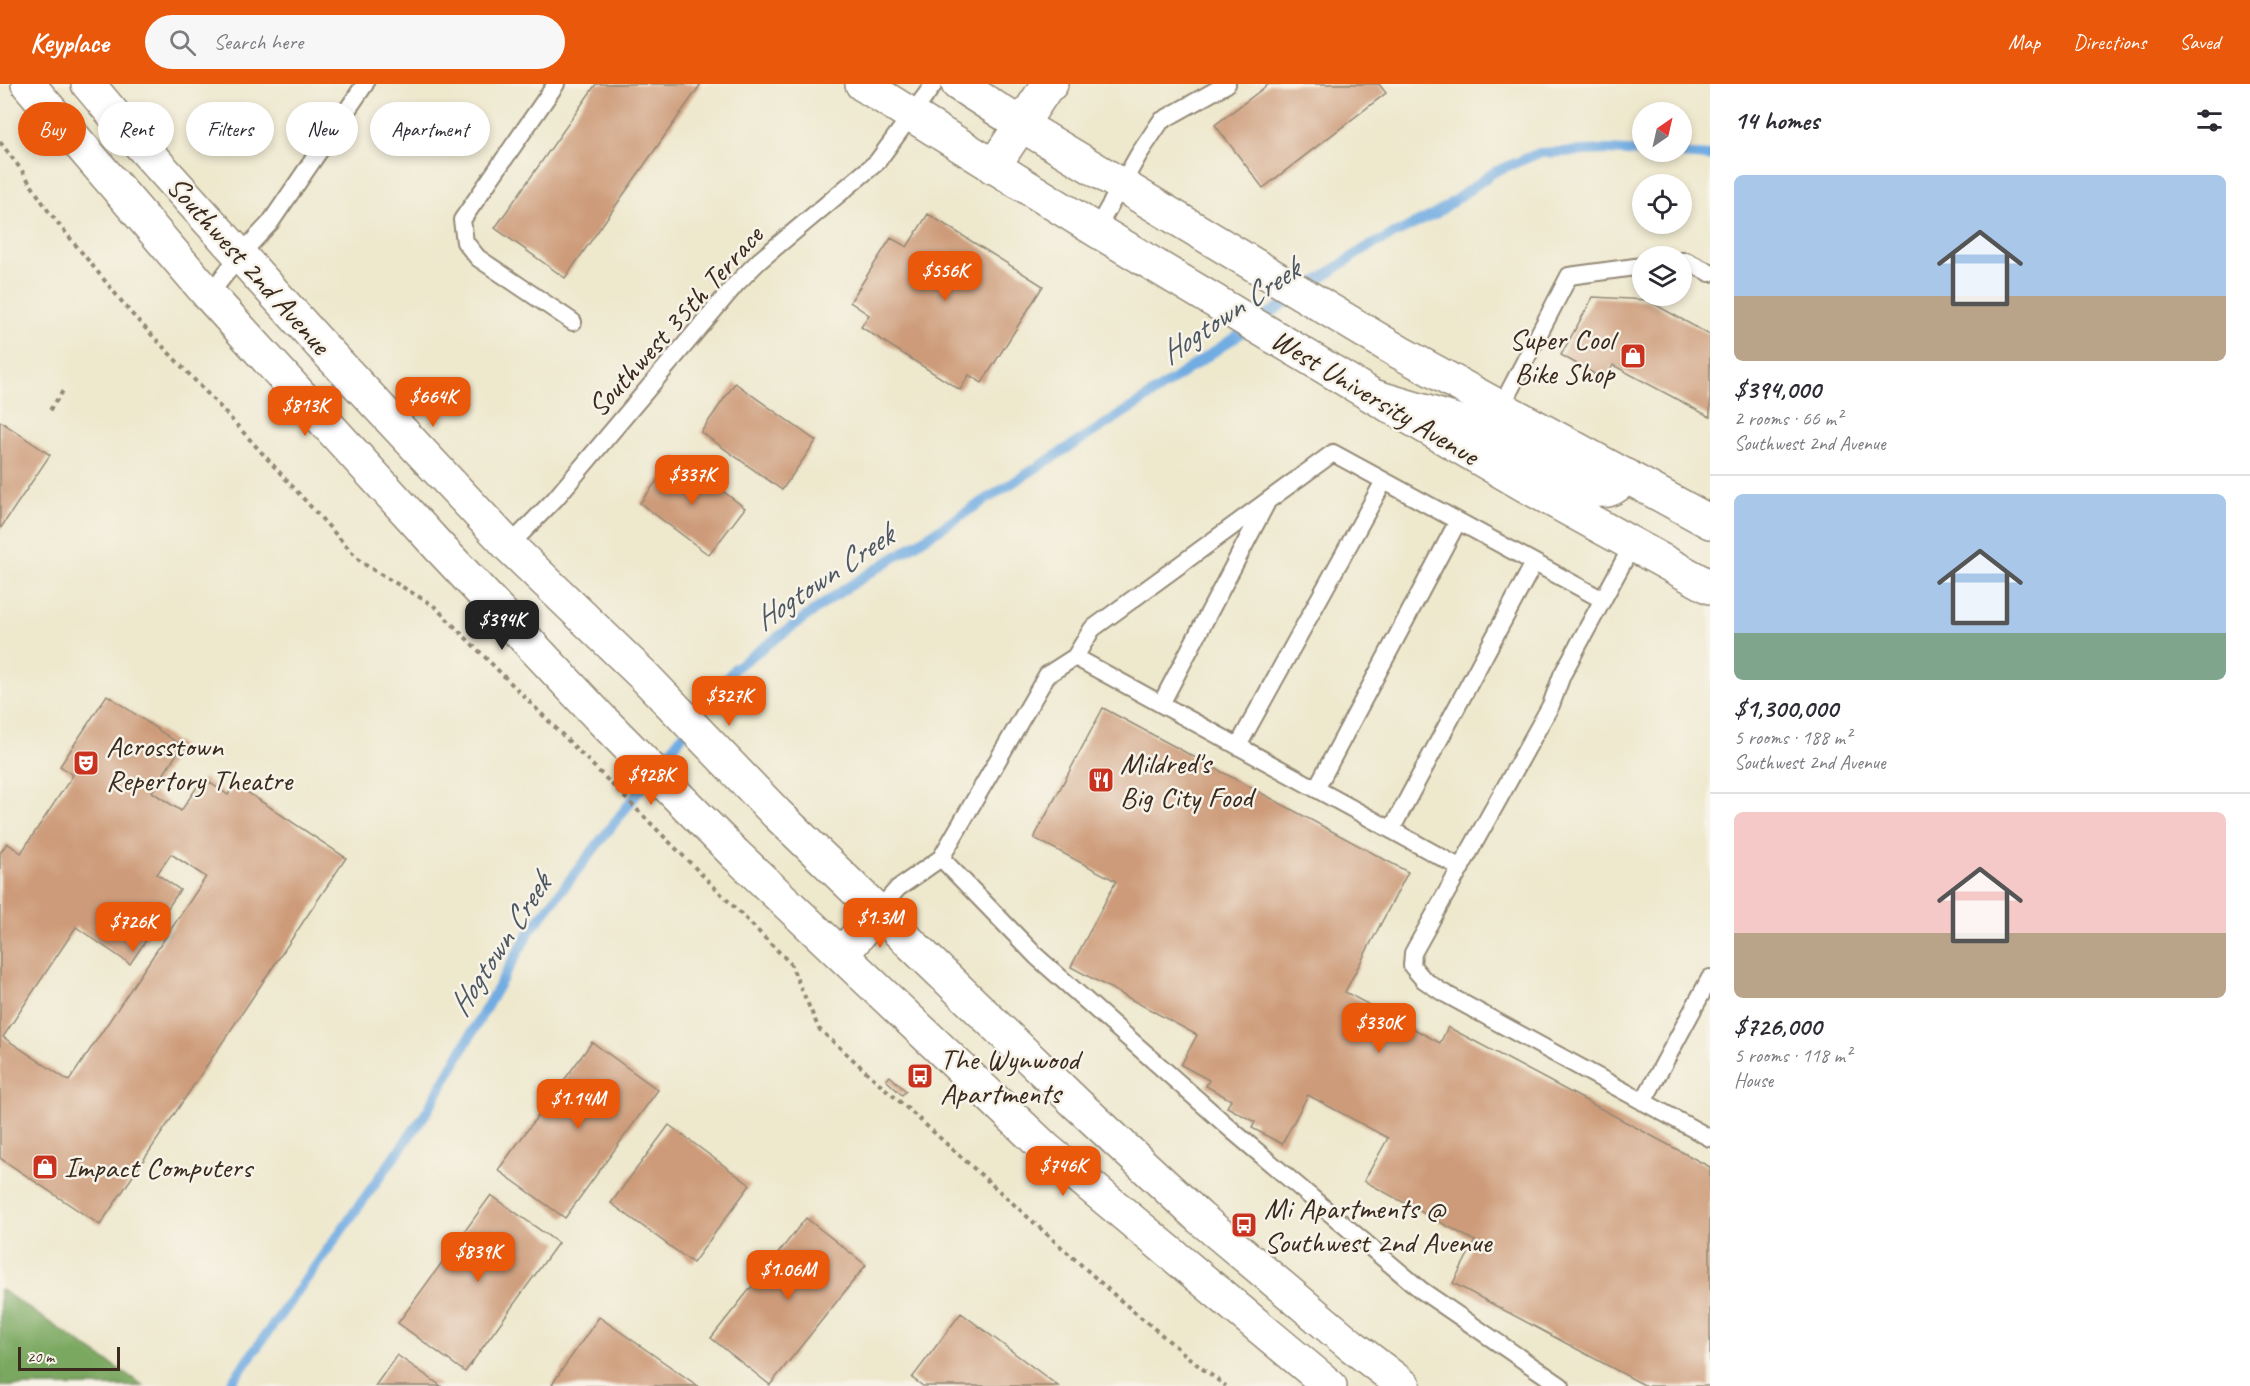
<!DOCTYPE html>
<meta charset="utf-8">
<style>
body{margin:0;font-family:Caveat,sans-serif;background:#f7f7f7;color:#2b2b33;height:100vh;display:flex;flex-direction:column;font-size:22px;white-space:nowrap}
*{box-sizing:border-box;margin:0}
p{font-size:20px;color:#7c7c81}
.icon{flex:none;width:33px;height:33px;fill:none;stroke:currentColor;stroke-width:2;stroke-linecap:round;stroke-linejoin:round}
.map{position:relative;flex:1;overflow:hidden}
.drawer{display:flex;flex-direction:column;background:#fff;width:540px}
.drawer>*{flex:none}
.top-card{position:absolute;left:18px;top:18px;width:570px;height:54px;display:flex;gap:12px}
.needle{width:39px;rotate:34deg}
.controls{position:absolute;left:1632px;top:18px;display:grid;gap:12px}
.controls a{display:grid;place-items:center;width:60px;height:60px;border-radius:50%;background:#fff;box-shadow:0 3px 9px #0003;font-size:30px}
.scale{position:absolute;left:18px;bottom:15px;width:102px;box-sizing:border-box;padding-left:6px;border:3px solid #3b2a1e;border-top:0;font-size:16px;line-height:21px;white-space:nowrap;color:#3b2a1e;-webkit-text-stroke:4px #f7f3e8;paint-order:stroke}
.price{position:absolute;translate:-50% -51px;padding:0 14px;border-radius:12px;background:#ea580c;color:#fff;font-size:20px;line-height:39px;filter:drop-shadow(0 2px 3px #0008)}
.price::after{content:'';position:absolute;left:50%;top:36px;width:18px;height:14px;margin-left:-9px;background:inherit;clip-path:polygon(0 0,100% 0,50% 100%)}
.price.current{background:#222;color:#fff}
ul{padding:0;list-style:none}
li{display:grid;align-content:center;gap:12px;height:318px;padding:0 24px}
li+li{border-top:2px solid #e1e1e2}
li span{display:grid;place-items:center;height:186px;border-radius:9px;color:#555}
li>.icon{margin-inline-start:auto}
span .icon{width:108px;height:108px;fill:#fffc;stroke-width:1}
li b{font-size:26px}
h2{display:flex;justify-content:space-between;align-items:center;height:72px;padding:0 24px;font-size:26px}
.tag{padding:0 21px;border-radius:27px;background:#fff;box-shadow:0 3px 9px #0003;font-size:21px;line-height:54px}
.tag.current{background:#ea580c;color:#fff}
header{display:flex;align-items:center;gap:36px;box-sizing:border-box;height:84px;padding:0 30px;background:#ea580c;color:#fff}
header strong{font-size:28px}
nav{display:flex;gap:33px;margin-inline-start:auto;font-size:21px}
.search{width:420px;height:54px;background:#f7f7f7;display:flex;align-items:center;gap:15px;box-sizing:border-box;padding:0 21px;border-radius:33px;color:#7c7c81;font-size:22px}
main{display:flex;flex:1;min-height:0}
.map>svg:first-child{display:block}
.forest{fill:#7aa861;stroke:#5a6940;stroke-width:1.5}
.lines{fill:none;stroke-linecap:round;stroke-linejoin:round}
.stream{stroke:#71ace2;stroke-width:10}
.building{fill:#cd9b79;fill-rule:evenodd}
.service-casing{stroke:#948976;stroke-width:20}
.minor-casing{stroke:#948976;stroke-width:36}
.secondary-casing{stroke:#948976;stroke-width:36}
.primary-casing{stroke:#948976;stroke-width:36}
.trunk-casing{stroke:#948976;stroke-width:36}
.path{stroke:#948976;stroke-width:4;stroke-dasharray:4.5 4.5;stroke-linecap:butt}
.service{stroke:#fff;stroke-width:16}
.minor{stroke:#fff;stroke-width:33}
.secondary{stroke:#fff;stroke-width:33}
.primary{stroke:#fff;stroke-width:33}
.trunk{stroke:#fff;stroke-width:33}
.labels{text-anchor:middle;stroke-width:5;stroke-linejoin:round;paint-order:stroke}
.street-label{font-size:30px;fill:#3b2a1e;stroke:#f7f3e8}
.poi-label{font-size:30px;fill:#3b2a1e;stroke:#f7f3e8;text-anchor:start}
.water-label{font-size:32px;font-style:italic;fill:#4e5863;stroke:#f7f3e8}
</style>
<header>
<strong>Keyplace</strong>
<div class="search"><svg class="icon" aria-label="search" viewBox="0 0 24 24"><circle cx="10" cy="10" r="6"/><path d="M15 15l6 6"/></svg>Search here</div>
<nav><a>Map</a><a>Directions</a><a>Saved</a></nav>
</header>
<main>
<div class="map">
<svg width="1710" height="1302" viewBox="0 0 1710 1302">
<rect width="100%" height="100%" fill="#f7f3e8"/>
<filter id="ink" filterUnits="userSpaceOnUse"><feTurbulence type="fractalNoise" baseFrequency=".0167" numOctaves="2"/><feDisplacementMap in="SourceGraphic" scale="12" xChannelSelector="R" yChannelSelector="G"/><feConvolveMatrix kernelMatrix="1 2 1 2 8 2 1 2 1" color-interpolation-filters="sRGB"/></filter>
<filter id="wash" filterUnits="userSpaceOnUse"><feTurbulence type="fractalNoise" baseFrequency=".008" numOctaves="4" result="noise"/><feDisplacementMap in="SourceGraphic" scale="24" xChannelSelector="R" yChannelSelector="G"/><feGaussianBlur stdDeviation="1.35" result="paint"/><feColorMatrix in="noise" values="0 0 0 0 0 0 0 0 0 0 0 0 0 0 0 0 0 1.4 0 .05"/><feComposite in="paint" operator="in"/></filter>
<g filter="url(#wash)">
<rect width="100%" height="100%" fill="#eee8cd"/>
<path class="forest" d="M0 1205 144 1302H0Z"/>
<g class="lines">
<path class="stream" d="M229 1302 426 1029 530 847 735 584 843 506 1139 319 1364 165 1437 129 1494 88 1539 69 1609 66 1710 72"/>
</g>
<g id="blocks">
<path class="building" d="M596 0H701L565 194 495 144Z
M1269 0H1379L1386 9 1263 104 1215 41Z
M928 130 1043 202 982 299 969 291 960 306 861 243 869 231 850 218 891 154 907 163Z
M1593 213 1647 216 1710 251V333L1613 281 1605 296 1561 271Z
M735 299 816 357 782 406 701 348Z
M0 337 50 371 0 445Z
M676 372 745 424 709 471 640 419Z
M107 611 182 662 152 708 181 727 203 694 228 711 235 700 346 774 100 1141 0 1074V769L7 759 21 769 73 691 60 682ZM171 770 206 793 69 997 3 953 76 843 130 880 180 806 157 790Z
M1103 624 1408 788 1345 908 1440 959 1448 943 1710 1083V1302H1646L1453 1199 1475 1157 1364 1097 1388 1054 1308 1011 1282 1060 1252 1044 1255 1038 1227 1023 1231 1016 1206 1002 1209 996 1181 981 1197 951 1071 883 1116 797 1034 754Z
M592 958 658 1006 565 1134 498 1086Z
M890 992 906 1007 902 1011 886 996Z
M669 1041 750 1101 693 1179 611 1119Z
M491 1111 558 1159 465 1288 398 1239Z
M806 1134 866 1181 770 1301 711 1254Z
M961 1229 1058 1302H923L912 1294Z
M599 1233 698 1302H555L552 1300Z
M397 1271 441 1302H375Z"/>
</g>
</g>
<g filter="url(#ink)">
<use href="#blocks" fill-opacity="0" stroke="#948976" stroke-width="1.5"/>
<g class="lines">
<g class="service-casing">
<path id="service" d="M556 0 462 136 465 158 478 174 573 238
M1096 146 1139 70 1161 37 1227 0
M1682 177H1686L1710 189
M209 211 240 171 270 139 365 0
M1501 323 1569 192 1642 182
M1633 460 1562 591 1551 621 1413 869 1412 882 1424 896 1442 908 1710 1054
M509 462 555 415 736 200 759 177 877 78 934 0
M1075 573 1092 545 1333 369 1603 516
M1161 620 1266 420
M1238 662 1384 397
M1316 705 1458 437
M1391 746 1534 479
M941 774 1037 873 1234 1048 1421 1206 1561 1302
M878 827 898 804 941 774 1047 591 1075 573 1461 784
M1643 1018 1710 894"/>
</g>
<g class="minor-casing">
<path id="minor" d="M993 83 1047 2 1051 0"/>
</g>
<g class="secondary-casing">
<path id="secondary" d="M28 0 209 211 438 462 603 637 735 770 1046 1065 1330 1302
M88 0 126 45 320 260 509 462 644 592 777 730 1076 1019 1200 1134 1351 1261 1404 1302
M842 871 878 827"/>
</g>
<g class="primary-casing">
<path id="primary" d="M862 0 1096 146 1373 312 1523 400 1710 503
M958 0 1020 40 1399 268 1710 438"/>
</g>
<g class="trunk-casing">
<path id="trunk" d="M1373 312 1477 343 1586 403C1607 409 1611 408 1627 392"/>
</g>
<path class="path" d="M0 58 20 84 49 128 131 229 224 327 360 477 370 484 433 521 790 879 819 945 1119 1215 1200 1283 1226 1302
M50 326 65 304"/>
<use href="#service" class="service"/>
<use href="#minor" class="minor"/>
<use href="#secondary" class="secondary"/>
<use href="#primary" class="primary"/>
<use href="#trunk" class="trunk"/>
</g>
</g>
<defs>
<g id="shop-square" transform="scale(1.35)"><rect x="-9" y="-9" width="18" height="18" rx="4" fill="#c8321e" stroke="#f7f3e8"/><path d="M-5-2.5h2.3a2.7 3.5 0 0 1 5.4 0H5L5.5 6h-11ZM-1.5-2.5h3a1.5 2.3 0 0 0-3 0Z" fill="#fff"/></g>
<g id="theatre-square" transform="scale(1.35)"><rect x="-9" y="-9" width="18" height="18" rx="4" fill="#c8321e" stroke="#f7f3e8"/><path d="M-5-5.5Q0-4 5-5.5V0Q5 5 0 6Q-5 5-5 0ZM-3.3-2.5H-1v1.5H-3.3ZM1-2.5H3.3v1.5H1ZM-2.8 1Q0 5.5 2.8 1Z" fill="#fff"/></g>
<g id="restaurant-square" transform="scale(1.35)"><rect x="-9" y="-9" width="18" height="18" rx="4" fill="#c8321e" stroke="#f7f3e8"/><path d="M-5-6h1v4h1v-4h1v4h1v-4h1v5L-1.5 .5V6h-2V.5L-5-1ZM5-6V6H3V1.5H1.5Q1.5-4 5-6Z" fill="#fff"/></g>
<g id="bus-square" transform="scale(1.35)"><rect x="-9" y="-9" width="18" height="18" rx="4" fill="#c8321e" stroke="#f7f3e8"/><path d="M-5-6H5V4H4V6H2V4H-2V6H-4V4H-5ZM-3.5-4V0h7V-4ZM-3.5 1.2v1.5H-2V1.2ZM2 1.2v1.5H3.5V1.2Z" fill="#fff"/></g>
</defs>
<g fill-rule="evenodd">
<use href="#shop-square" x="1633" y="272"/>
<use href="#theatre-square" x="86" y="679"/>
<use href="#restaurant-square" x="1101" y="696"/>
<use href="#bus-square" x="920" y="992"/>
<use href="#shop-square" x="45" y="1083"/>
<use href="#bus-square" x="1244" y="1141"/>
</g>
<g class="labels">
<g class="street-label">
<text transform="translate(249 181) rotate(48)" y="10">Southwest 2nd Avenue</text>
<text transform="translate(675 237) rotate(-48)" y="10">Southwest 35th Terrace</text>
<text transform="translate(1375 313) rotate(31)" y="10">West University Avenue</text>
</g>
<g class="poi-label">
<text x="1614" y="265" text-anchor="end">Super Cool<tspan x="1614" dy="34">Bike Shop</tspan></text>
<text x="106" y="672">Acrosstown<tspan x="106" dy="34">Repertory Theatre</tspan></text>
<text x="1120" y="689">Mildred's<tspan x="1120" dy="34">Big City Food</tspan></text>
<text x="940" y="985">The Wynwood<tspan x="940" dy="34">Apartments</tspan></text>
<text x="64" y="1093">Impact Computers</text>
<text x="1264" y="1134">Mi Apartments @<tspan x="1264" dy="34">Southwest 2nd Avenue</tspan></text>
</g>
<g class="water-label">
<text transform="translate(1229 227) rotate(-34)" y="11">Hogtown Creek</text>
<text transform="translate(823 493) rotate(-34)" y="11">Hogtown Creek</text>
<text transform="translate(499 861) rotate(-57)" y="11">Hogtown Creek</text>
</g>
</g>
</svg>
<div class="controls">
<a><svg class="needle" viewBox="-14 -14 28 28"><path d="M0-13l5 13h-10z" fill="#e53935"/><path d="M0 13l5-13h-10z" fill="#7c7c81"/></svg></a>
<a><svg class="icon" aria-label="locate" viewBox="0 0 24 24"><circle cx="12" cy="12" r="6"/><path d="M12 2v4M12 18v4M2 12h4M18 12h4"/></svg></a>
<a><svg class="icon" aria-label="layers" viewBox="0 0 24 24"><path d="M12 4l9 5-9 5-9-5zM3 14l9 5 9-5"/></svg></a>
</div>
<div class="scale">20 m</div>
<b class="price" style="left:945px;top:218px">$556K</b>
<b class="price" style="left:433px;top:344px">$664K</b>
<b class="price" style="left:305px;top:353px">$813K</b>
<b class="price" style="left:692px;top:422px">$337K</b>
<b class="price current" style="left:502px;top:567px">$394K</b>
<b class="price" style="left:729px;top:643px">$327K</b>
<b class="price" style="left:651px;top:722px">$928K</b>
<b class="price" style="left:880px;top:865px">$1.3M</b>
<b class="price" style="left:133px;top:869px">$726K</b>
<b class="price" style="left:1379px;top:970px">$330K</b>
<b class="price" style="left:578px;top:1046px">$1.14M</b>
<b class="price" style="left:1063px;top:1113px">$746K</b>
<b class="price" style="left:478px;top:1199px">$839K</b>
<b class="price" style="left:788px;top:1217px">$1.06M</b>
<div class="top-card">
<a class="tag current">Buy</a>
<a class="tag">Rent</a>
<a class="tag">Filters</a>
<a class="tag">New</a>
<a class="tag">Apartment</a>
</div>
</div>
<section class="drawer">
<h2>14 homes<svg class="icon" aria-label="filters" viewBox="0 0 24 24"><path d="M4 7h16M4 17h16"/><circle cx="9" cy="7" r="2"/><circle cx="15" cy="17" r="2"/></svg></h2>
<ul>
<li><span style="background:linear-gradient(#a9c7e8 65%,#b9a48a 0)"><svg class="icon" aria-label="home" viewBox="0 0 24 24"><path d="M3 11l9-7 9 7M6 9v11h12V9"/></svg></span><div><b>$394,000</b><p>2 rooms · 66 m²</p><p>Southwest 2nd Avenue</p></div></li>
<li><span style="background:linear-gradient(#a9c7e8 75%,#7fa58c 0)"><svg class="icon" aria-label="home" viewBox="0 0 24 24"><path d="M3 11l9-7 9 7M6 9v11h12V9"/></svg></span><div><b>$1,300,000</b><p>5 rooms · 188 m²</p><p>Southwest 2nd Avenue</p></div></li>
<li><span style="background:linear-gradient(#f6c9c9 65%,#b9a48a 0)"><svg class="icon" aria-label="home" viewBox="0 0 24 24"><path d="M3 11l9-7 9 7M6 9v11h12V9"/></svg></span><div><b>$726,000</b><p>5 rooms · 118 m²</p><p>House</p></div></li>
</ul>
</section>
</main>
